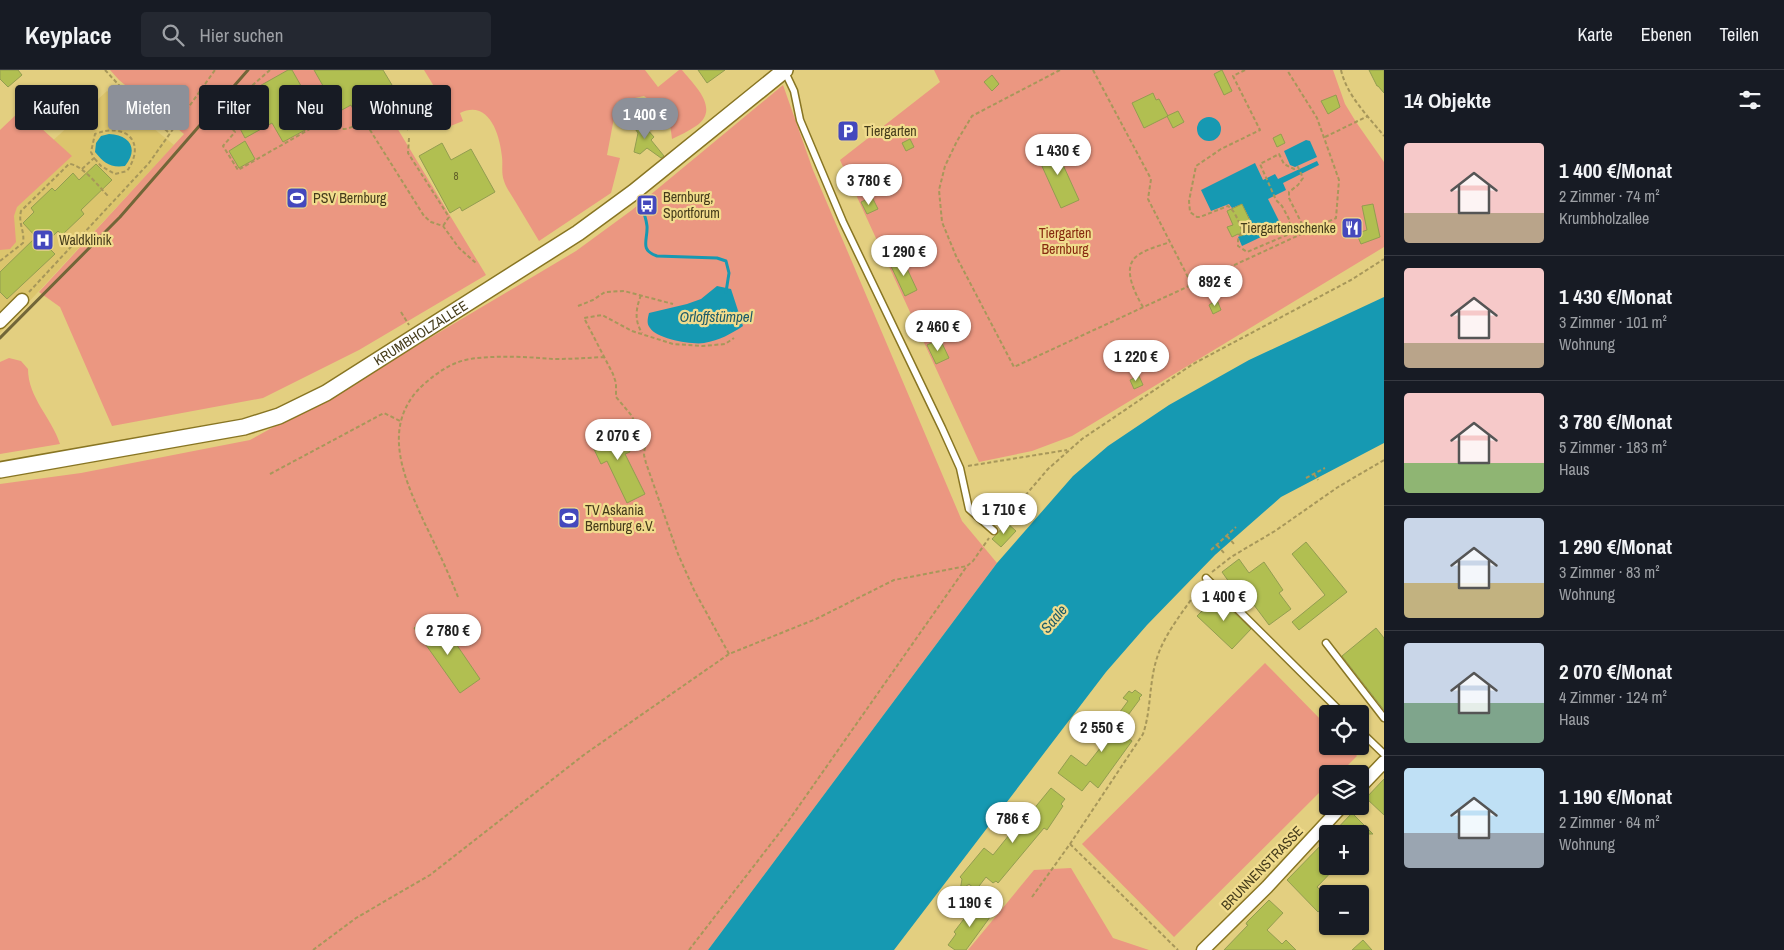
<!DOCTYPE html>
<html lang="de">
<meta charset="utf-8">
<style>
body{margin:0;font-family:"Archivo Narrow",sans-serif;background:#242831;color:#f1f3f6;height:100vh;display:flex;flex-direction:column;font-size:19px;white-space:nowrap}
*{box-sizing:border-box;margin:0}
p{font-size:16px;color:#9ea1a6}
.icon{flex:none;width:28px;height:28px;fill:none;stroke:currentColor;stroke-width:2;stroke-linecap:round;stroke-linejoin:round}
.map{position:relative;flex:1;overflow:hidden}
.sheet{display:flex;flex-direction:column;background:#171b24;width:400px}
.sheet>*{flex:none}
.top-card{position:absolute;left:15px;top:15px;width:475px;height:45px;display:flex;gap:10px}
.buttons{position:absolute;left:1319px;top:635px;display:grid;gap:10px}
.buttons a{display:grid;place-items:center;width:50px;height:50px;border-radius:5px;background:#171b24;box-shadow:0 1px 4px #0004;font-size:25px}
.price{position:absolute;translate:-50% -42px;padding:0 11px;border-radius:18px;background:#fff;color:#222;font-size:16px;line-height:32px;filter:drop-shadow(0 1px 2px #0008)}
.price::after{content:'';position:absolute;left:50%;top:30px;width:15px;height:11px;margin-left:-8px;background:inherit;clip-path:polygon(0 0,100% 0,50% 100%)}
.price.selected{background:#8c9099;color:#fff}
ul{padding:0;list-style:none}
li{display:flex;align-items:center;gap:15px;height:125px;padding:0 20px}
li+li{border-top:1px solid #363941}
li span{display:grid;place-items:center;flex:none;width:140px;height:100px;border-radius:5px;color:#555}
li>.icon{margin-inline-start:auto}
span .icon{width:60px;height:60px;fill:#fffc;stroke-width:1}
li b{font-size:21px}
h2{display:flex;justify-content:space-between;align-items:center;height:60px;padding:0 20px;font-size:21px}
.chip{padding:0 18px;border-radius:5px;background:#171b24;box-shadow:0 1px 4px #0004;font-size:18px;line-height:45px}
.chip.selected{background:#8c9099;color:#fff}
header{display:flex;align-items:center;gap:30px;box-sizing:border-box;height:70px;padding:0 25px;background:#171b24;border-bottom:1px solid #363941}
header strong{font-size:24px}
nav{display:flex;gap:28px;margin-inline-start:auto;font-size:18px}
.search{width:350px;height:45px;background:#242831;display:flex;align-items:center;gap:12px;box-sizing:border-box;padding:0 18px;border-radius:5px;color:#9ea1a6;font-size:19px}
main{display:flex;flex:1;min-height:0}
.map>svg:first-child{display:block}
.built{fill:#dcc56d}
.green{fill:#eb9781}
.water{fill:#1699b2}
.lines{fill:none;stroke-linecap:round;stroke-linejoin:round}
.stream{stroke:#1699b2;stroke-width:3}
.building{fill:#b1bf51;stroke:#939d50}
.service-casing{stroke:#887523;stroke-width:9}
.minor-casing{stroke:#887523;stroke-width:15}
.tertiary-casing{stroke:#887523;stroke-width:18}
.path{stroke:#a7975a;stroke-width:2;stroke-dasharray:4 2.5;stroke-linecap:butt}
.service{stroke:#fff;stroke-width:6}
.minor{stroke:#fff;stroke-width:12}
.tertiary{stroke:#fff;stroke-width:15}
.rail{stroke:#726638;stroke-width:3}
.labels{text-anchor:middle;stroke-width:4.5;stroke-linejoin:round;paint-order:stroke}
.number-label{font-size:11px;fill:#605d28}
.poi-label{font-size:14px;fill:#453c1b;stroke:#f1dc8d;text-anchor:start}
.park-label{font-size:14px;fill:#872a10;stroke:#f1dc8d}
.street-label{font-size:14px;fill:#453c1b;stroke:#f1dc8d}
.water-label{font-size:15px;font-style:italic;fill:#1c5b69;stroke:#f1dc8d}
</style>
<header>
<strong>Keyplace</strong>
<div class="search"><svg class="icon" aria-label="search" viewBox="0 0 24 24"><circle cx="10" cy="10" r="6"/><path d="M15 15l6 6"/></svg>Hier suchen</div>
<nav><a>Karte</a><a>Ebenen</a><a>Teilen</a></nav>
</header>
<main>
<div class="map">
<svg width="1384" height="880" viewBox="0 0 1384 880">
<rect width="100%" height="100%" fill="#e3cf80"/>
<path class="built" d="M107 21 174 75 0 263V119Z"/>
<path class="green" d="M110 0H362L486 205 359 280 263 328 112 356 60 237 39 222 184 64 119 10Z
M424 0H645L658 17 679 0H682C694 15 721 39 696 56 689 61 680 65 672 69L669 46 644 26 617 32 607 85 620 88 611 123 539 171C531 158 523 144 515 131 511 124 506 118 504 111 501 103 503 95 502 87 500 65 489 29 460 43L463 51 443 59 439 54 427 59 423 56 420 46 443 31Z
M934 0H1333L1345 34 1356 52 1384 92V177L1072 366 1032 381 979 392 840 90 940 12Z
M783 15 813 100 962 451 997 493 708 880H0V414L81 403 250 370 359 310 576 181 632 140Z
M21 40 72 86 17 137 14 146 16 172 10 179 0 180V60Z
M9 288 21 291 28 299C28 328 52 348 60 374L0 384V292Z
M1265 593 1327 656 1328 676H1348L1357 686 1339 704H1328L1327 715 1174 867 1082 774Z
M1071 798 1113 868 1149 880H968L1034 800Z"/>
<path class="water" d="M1197 59a12 12 0 1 1 24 0a12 12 0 1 1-24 0Z
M109 64C130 65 139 79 125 96 110 98 104 93 95 82L96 73 101 66Z
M1306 70 1310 71 1317 87 1295 97 1290 95 1284 81Z
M1317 91 1319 95 1283 113 1286 120 1268 129 1282 157 1242 176 1238 167 1242 165 1244 162 1254 157 1242 134 1232 138 1229 134 1211 141 1201 120 1255 93 1263 110 1275 104 1278 109Z
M717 216 731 219 743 256C731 264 720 270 704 273 692 275 657 269 650 258 646 253 648 248 649 243L687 234 701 229Z
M1384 227V373L1281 427 1215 485 1147 555 1106 602 894 880H708L997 493 1073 406 1108 376 1169 335 1249 290Z"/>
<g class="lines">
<path class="stream" d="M639 129C642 137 646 147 647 156 648 170 639 180 657 186L717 188 726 191 729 203 726 222"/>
</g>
<path class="building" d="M0 0H18L22 5 8 17 0 9Z
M288 0H292L309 30 326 21 314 0H383L416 55 407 60 390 31 358 49 351 35 283 72 272 53 245 68 235 49 257 37 249 22Z
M698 0H725L707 13Z
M1222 0 1232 21 1224 25 1214 4Z
M1369 0H1384V23L1378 16H1377Z
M992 5 999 14 992 21 984 12Z
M1153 23 1156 30 1159 29 1168 46 1144 58 1132 33Z
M1336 25 1340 37 1328 44 1321 31Z
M1178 41 1184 52 1173 58 1167 46Z
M637 48 654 67 651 70 664 86 661 88 647 78 640 84 634 82 638 63 633 56Z
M1281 64 1285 73 1277 77 1273 68Z
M910 69 914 77 906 81 902 73Z
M245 71 255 89 239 98 229 81Z
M442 73 451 90 471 79 495 122 462 141 460 137 450 143 419 86Z
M1054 75 1079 130 1061 138 1036 83Z
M96 94 112 110 81 140 84 144 62 165 58 161 45 174 55 184 7 229 0 222V202L36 167 23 153 34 142 31 138 52 118 55 121 73 103 79 110Z
M872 127 878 139 867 144 861 132Z
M1242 134 1253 157 1244 161 1242 166 1238 164 1232 167 1227 157 1233 155 1227 141Z
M1373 134 1380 167 1361 174 1358 167 1361 162 1367 160 1362 136Z
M902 188 917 220 905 226 890 194Z
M1217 230 1221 240 1213 244 1209 235Z
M940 269 949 288 936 294 927 275Z
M1139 306 1143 315 1134 319 1130 310Z
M616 353 630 382 625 384 645 424 627 433 607 391 601 394 592 375 597 373 593 364Z
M1007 453 1016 461 1001 477 992 469Z
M1306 472 1347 522 1299 560 1292 552 1325 525 1292 484Z
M1239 489 1249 503 1264 492 1283 520 1279 523 1291 539 1269 555 1254 535H1250L1237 517 1234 519 1222 502Z
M1217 526 1251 559 1232 579 1197 546Z
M430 547 447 571 452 568 480 609 460 623 414 558Z
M1376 558 1384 568V640L1342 586Z
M1135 620 1142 625 1139 628 1140 629 1117 660 1132 671 1098 718 1090 711 1082 721 1058 703 1071 685 1086 696 1116 658 1111 654 1128 631 1123 628 1129 621 1132 623Z
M1384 709V745L1366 728Z
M1051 718 1065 729 1061 734 1063 736 1047 760 1044 758 998 813 996 811 993 813 986 807 976 820 969 814 960 821 962 809 960 807 984 778 993 785 1026 744 1028 746Z
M1352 743 1373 764H1368L1360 772V764H1332Z
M1328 768V796H1337L1317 817 1328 827V833L1318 842 1287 810Z
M1269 830 1283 843 1267 860 1282 874 1286 870 1296 880H1224L1248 855 1246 854 1247 852Z
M981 833 993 843 966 880H955L948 875 956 864 954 862 970 841 972 844Z
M1363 870 1372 880H1352Z"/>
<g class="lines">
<g class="service-casing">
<path id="service" d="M785 2 794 21 800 50 843 152 942 358 960 398 969 439 994 461
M1206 508 1343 644
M1326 573 1384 648
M1360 661 1384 684"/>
</g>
<g class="minor-casing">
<path id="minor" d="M0 252 22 230
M1360 717 1384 692
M1203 880 1267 817 1342 736"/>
</g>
<g class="tertiary-casing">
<g id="tertiary">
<path id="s1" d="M0 400 244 357 279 346 326 323 578 163 634 122 785 0"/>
</g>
</g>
<path class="path" d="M105 0 129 26 169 63
M270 0 247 20 228 47 227 52 235 62 223 76 238 100 322 52C329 52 334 58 341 59 348 60 358 54 365 52L424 146 431 152 443 156 459 178 477 194
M1060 0 972 46 957 71 945 96 939 120 942 152 956 186 1014 297 1336 148 1339 110 1317 48 1287 0
M1093 0 1151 109 1148 129 1192 215
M1245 0 1233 6 1260 60 1221 79 1196 96 1189 131 1190 142 1197 147H1200L1228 136C1236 142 1238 151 1242 160L1238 170V176L1247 182 1287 165 1290 151 1282 136 1276 130 1260 94 1279 84 1284 94 1294 99 1298 97 1303 108 1298 115 1289 122V128L1306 162
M1341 0C1347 26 1368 46 1384 66
M367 55 391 40
M1325 67 1368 46
M409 68 408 83 449 147 443 156
M82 99 94 88 91 82 95 64C126 52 147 72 127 101L115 104 101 96 94 88
M0 191 23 173C25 161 18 154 21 141L69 94C82 94 100 118 109 127
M29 222 149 93 215 0
M641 225C636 238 634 250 642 263
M578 236 593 230 605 222 624 221 673 234
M1143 237C1136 225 1121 198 1137 186 1146 179 1159 176 1170 172
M401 242 409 255
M968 396 1067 380
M270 404 384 343 400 351
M1314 404 1318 410
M1306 408 1325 398
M1000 455 1048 399 1082 369 1193 294 1351 210 1384 189
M1227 466 1234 474
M1217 475 1224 483
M1211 480 1236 457
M1212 502 1231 487 1275 461 1338 417 1384 390
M458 527C448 502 437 478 425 454 404 408 379 355 424 314 438 302 452 292 470 289 498 285 527 287 554 289 571 289 587 288 604 287
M729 584 694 520 678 484 646 393 644 385 645 376 639 365 632 346 616 327V313L613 304 584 248 602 245 632 261 673 274 703 276 725 274 734 268
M1070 774 1178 880
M1032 827 1070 774 1143 664C1151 641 1149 615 1156 591 1164 563 1185 540 1201 515
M313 880 356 848 430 805 585 684 729 584 816 549 894 510 967 496
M689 880 787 753 967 496 973 491 989 468"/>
<use href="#service" class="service"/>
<use href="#minor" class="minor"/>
<use href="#tertiary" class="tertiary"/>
<path class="rail" d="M0 268 120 147 248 0"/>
</g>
<defs>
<g id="parking-square" transform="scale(1.125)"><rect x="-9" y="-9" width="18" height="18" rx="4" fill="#4448bd" stroke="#f1dc8d"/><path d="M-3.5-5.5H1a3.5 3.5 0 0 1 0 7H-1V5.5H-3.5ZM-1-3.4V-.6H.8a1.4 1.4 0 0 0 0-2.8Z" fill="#fff"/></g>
<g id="stadium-square" transform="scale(1.125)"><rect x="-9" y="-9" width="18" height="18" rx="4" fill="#4448bd" stroke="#f1dc8d"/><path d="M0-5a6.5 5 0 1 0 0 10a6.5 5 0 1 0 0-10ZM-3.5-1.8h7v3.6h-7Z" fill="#fff"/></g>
<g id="bus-square" transform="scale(1.125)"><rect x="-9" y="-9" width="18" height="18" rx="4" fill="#4448bd" stroke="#f1dc8d"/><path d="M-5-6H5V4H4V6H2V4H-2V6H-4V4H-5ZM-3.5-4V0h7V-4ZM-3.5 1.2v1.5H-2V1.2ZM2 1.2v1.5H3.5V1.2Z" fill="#fff"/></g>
<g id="restaurant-square" transform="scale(1.125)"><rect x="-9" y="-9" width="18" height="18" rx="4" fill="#4448bd" stroke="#f1dc8d"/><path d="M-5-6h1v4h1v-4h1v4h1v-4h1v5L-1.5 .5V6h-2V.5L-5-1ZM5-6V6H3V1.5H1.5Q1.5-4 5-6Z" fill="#fff"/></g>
<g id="hospital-square" transform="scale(1.125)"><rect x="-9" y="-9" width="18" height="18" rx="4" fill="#4448bd" stroke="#f1dc8d"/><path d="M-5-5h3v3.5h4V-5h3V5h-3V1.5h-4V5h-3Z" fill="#fff"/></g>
</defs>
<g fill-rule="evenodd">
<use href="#parking-square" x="848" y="61"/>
<use href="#stadium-square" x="297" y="128"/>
<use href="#bus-square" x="647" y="135"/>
<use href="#restaurant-square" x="1352" y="158"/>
<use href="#hospital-square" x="43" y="170"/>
<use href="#stadium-square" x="569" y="448"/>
</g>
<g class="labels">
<g class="number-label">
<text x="456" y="110">8</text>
</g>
<g class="poi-label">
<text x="864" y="66">Tiergarten</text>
<text x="663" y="132">Bernburg,<tspan x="663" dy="16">Sportforum</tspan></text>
<text x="313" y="133">PSV Bernburg</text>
<text x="1336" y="163" text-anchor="end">Tiergartenschenke</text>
<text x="59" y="175">Waldklinik</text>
<text x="585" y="445">TV Askania<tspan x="585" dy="16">Bernburg e.V.</tspan></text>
</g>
<g class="park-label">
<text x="1065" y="168">Tiergarten<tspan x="1065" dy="16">Bernburg</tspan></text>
</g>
<g class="street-label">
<text dy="5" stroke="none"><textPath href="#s1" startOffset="449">KRUMBHOLZALLEE</textPath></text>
<text transform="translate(1262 798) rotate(-46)" y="5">BRUNNENSTRASSE</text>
</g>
<g class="water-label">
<text x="716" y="252">Orloffstümpel</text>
<text transform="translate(1054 549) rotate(-50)" y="5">Saale</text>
</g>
</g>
</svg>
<div class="buttons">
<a><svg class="icon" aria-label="locate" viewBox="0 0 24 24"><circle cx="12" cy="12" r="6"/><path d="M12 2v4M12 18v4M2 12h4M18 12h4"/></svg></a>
<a><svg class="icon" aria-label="layers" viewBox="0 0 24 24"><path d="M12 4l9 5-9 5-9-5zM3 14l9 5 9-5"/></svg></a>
<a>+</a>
<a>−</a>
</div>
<b class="price selected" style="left:645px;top:70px">1 400 €</b>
<b class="price" style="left:1058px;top:106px">1 430 €</b>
<b class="price" style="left:869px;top:136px">3 780 €</b>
<b class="price" style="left:904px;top:207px">1 290 €</b>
<b class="price" style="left:1215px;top:237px">892 €</b>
<b class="price" style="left:938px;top:282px">2 460 €</b>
<b class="price" style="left:1136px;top:312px">1 220 €</b>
<b class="price" style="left:618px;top:391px">2 070 €</b>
<b class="price" style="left:1004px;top:465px">1 710 €</b>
<b class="price" style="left:1224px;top:552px">1 400 €</b>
<b class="price" style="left:448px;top:586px">2 780 €</b>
<b class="price" style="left:1102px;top:683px">2 550 €</b>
<b class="price" style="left:1013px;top:774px">786 €</b>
<b class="price" style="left:970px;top:858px">1 190 €</b>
<div class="top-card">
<a class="chip">Kaufen</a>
<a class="chip selected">Mieten</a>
<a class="chip">Filter</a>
<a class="chip">Neu</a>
<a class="chip">Wohnung</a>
</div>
</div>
<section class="sheet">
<h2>14 Objekte<svg class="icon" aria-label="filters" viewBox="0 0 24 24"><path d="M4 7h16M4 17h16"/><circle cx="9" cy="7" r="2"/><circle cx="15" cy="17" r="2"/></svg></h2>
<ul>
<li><span style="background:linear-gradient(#f6c9c9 70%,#b9a48a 0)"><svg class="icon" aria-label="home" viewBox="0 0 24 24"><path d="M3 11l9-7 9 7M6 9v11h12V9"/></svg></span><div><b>1 400 €/Monat</b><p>2 Zimmer · 74 m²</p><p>Krumbholzallee</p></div></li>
<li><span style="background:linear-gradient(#f6c9c9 75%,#b9a48a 0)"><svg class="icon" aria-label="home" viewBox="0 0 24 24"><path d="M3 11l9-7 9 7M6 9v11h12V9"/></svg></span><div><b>1 430 €/Monat</b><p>3 Zimmer · 101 m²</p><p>Wohnung</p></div></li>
<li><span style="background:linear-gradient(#f6c9c9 70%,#8fb573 0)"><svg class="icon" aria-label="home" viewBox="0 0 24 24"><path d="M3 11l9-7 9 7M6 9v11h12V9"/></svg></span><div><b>3 780 €/Monat</b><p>5 Zimmer · 183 m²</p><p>Haus</p></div></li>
<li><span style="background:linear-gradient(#c9d6e8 65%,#c2b280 0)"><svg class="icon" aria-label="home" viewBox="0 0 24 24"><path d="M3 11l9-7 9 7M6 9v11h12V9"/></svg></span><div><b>1 290 €/Monat</b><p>3 Zimmer · 83 m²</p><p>Wohnung</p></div></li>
<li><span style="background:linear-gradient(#c9d6e8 60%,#7fa58c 0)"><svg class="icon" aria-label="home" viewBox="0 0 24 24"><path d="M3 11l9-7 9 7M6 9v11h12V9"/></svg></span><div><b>2 070 €/Monat</b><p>4 Zimmer · 124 m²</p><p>Haus</p></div></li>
<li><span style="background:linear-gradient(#bfe0f5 65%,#9aa5b1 0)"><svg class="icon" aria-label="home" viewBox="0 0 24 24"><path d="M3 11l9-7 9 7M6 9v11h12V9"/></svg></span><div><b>1 190 €/Monat</b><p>2 Zimmer · 64 m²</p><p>Wohnung</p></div></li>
</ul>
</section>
</main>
